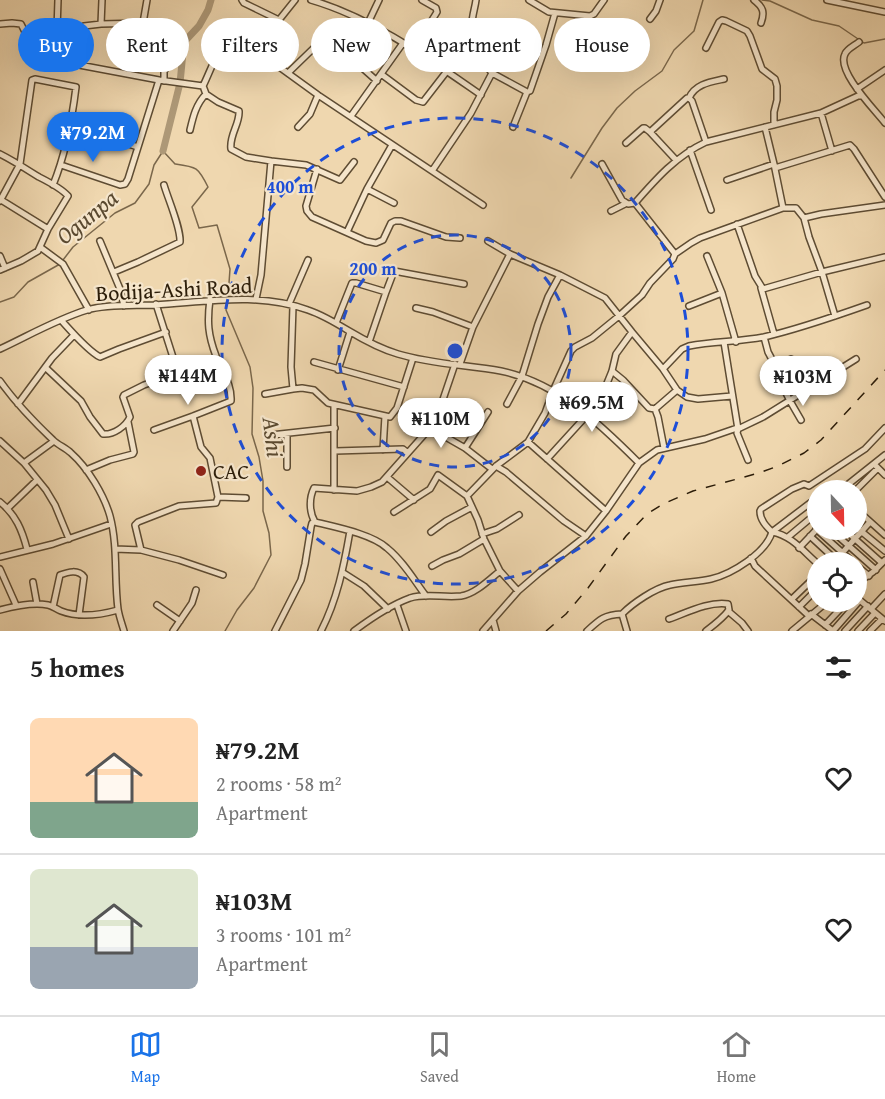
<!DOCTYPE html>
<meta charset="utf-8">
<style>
body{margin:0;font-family:"Gentium Book Plus",serif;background:#f6f6f6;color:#222;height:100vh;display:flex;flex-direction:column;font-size:22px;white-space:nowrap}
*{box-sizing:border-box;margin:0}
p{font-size:20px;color:#767676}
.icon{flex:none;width:33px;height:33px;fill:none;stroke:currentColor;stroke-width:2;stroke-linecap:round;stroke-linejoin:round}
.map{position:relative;height:631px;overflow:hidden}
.sheet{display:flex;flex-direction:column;background:#fff;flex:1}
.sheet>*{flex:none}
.guide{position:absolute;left:18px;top:18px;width:849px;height:54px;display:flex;gap:12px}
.needle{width:39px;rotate:158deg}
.controls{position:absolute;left:807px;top:480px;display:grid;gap:12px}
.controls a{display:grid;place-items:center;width:60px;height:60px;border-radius:50%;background:#fff;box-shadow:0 6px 24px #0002;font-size:30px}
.price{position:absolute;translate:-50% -51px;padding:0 14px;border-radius:21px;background:#fff;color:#222;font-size:20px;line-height:39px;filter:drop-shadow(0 2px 3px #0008)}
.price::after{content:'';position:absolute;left:50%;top:36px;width:18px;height:14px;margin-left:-9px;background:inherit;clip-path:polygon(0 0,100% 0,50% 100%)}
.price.current{background:#1a73e8;color:#fff}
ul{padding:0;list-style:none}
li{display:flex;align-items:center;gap:18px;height:150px;padding:0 30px}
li+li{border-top:2px solid #e0e0e0}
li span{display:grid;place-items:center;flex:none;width:168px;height:120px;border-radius:9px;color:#555}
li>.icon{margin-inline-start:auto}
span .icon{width:72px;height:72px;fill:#fffc;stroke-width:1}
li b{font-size:26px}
h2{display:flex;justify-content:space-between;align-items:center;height:72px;padding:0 30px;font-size:26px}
.chip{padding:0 21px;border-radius:27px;background:#fff;box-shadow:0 6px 24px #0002;font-size:21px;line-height:54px}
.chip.current{background:#1a73e8;color:#fff}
.tabs{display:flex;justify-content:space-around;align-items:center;height:84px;border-top:2px solid #e0e0e0;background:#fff;font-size:16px;color:#767676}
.tabs a{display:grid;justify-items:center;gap:3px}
.tabs .current{color:#1a73e8}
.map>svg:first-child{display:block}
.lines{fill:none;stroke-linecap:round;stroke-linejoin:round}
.stream{stroke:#7a674b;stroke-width:1.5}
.river{stroke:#ad9877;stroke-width:7}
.minor-casing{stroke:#5e4c33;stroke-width:8}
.minor{stroke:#f5e5cb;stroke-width:5}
.rail{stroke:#2d1e0a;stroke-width:1.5;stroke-dasharray:10 10;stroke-linecap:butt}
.ring{fill:none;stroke:#1d4ed8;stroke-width:3;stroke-dasharray:10 8}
.poi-dot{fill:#8f2418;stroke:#f5e5cb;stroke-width:2}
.labels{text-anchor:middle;stroke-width:4.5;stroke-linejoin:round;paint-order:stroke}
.street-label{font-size:22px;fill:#2d1e0a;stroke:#f5e5cb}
.poi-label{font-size:22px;fill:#2d1e0a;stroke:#f5e5cb;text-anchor:start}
.water-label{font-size:24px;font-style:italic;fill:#5a4930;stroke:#f5e5cb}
.centre{fill:#1d4ed8;stroke:#f5e5cb;stroke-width:3}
.ring-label{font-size:18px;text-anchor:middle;font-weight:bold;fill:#1d4ed8;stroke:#f5e5cb;stroke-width:4.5;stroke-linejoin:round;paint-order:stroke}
</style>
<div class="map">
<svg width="885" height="631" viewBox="0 0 885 631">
<rect width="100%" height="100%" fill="#efd7af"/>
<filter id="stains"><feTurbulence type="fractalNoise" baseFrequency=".00333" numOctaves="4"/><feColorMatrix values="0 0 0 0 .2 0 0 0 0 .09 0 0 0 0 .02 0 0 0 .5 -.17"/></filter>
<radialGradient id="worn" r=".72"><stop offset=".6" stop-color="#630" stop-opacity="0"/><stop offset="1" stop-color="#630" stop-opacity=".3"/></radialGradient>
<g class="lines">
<path class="stream" d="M762 0 770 1 812 20 839 26 864 43 885 39
M571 178 602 128 617 108 635 91 662 71 674 50 694 31 703 0
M63 260 73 247 115 213 135 203 149 184 154 165 163 151 175 164C197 167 198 167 208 187L192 207 199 228 217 225 230 269 228 297
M0 302 14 297 28 282 60 264
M225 631 237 610 254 588 271 555 269 533 263 511V481L259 457 252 434 253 388 250 367 226 310 227 302"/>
<path class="river" d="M163 151 180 83 184 42 199 26 208 10 211 0"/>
<g class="minor-casing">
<path id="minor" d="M58 0 56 59 58 61 159 80 203 86
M242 0 244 3 279 20
M311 0C373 18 429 59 481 95
M529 0 549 12 590 16 594 14 604 0
M754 0C763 7 765 12 761 23
M827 0 885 12
M650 19 656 11 660 0
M368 23 379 0
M0 24 12 23 21 24 26 34V49
M101 24 102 0
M147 42 148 59C154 65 163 59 165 70L164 71V81
M859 42C854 46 847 49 845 54 836 71 875 110 885 123
M706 48 719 22 722 20 726 21 747 31 750 36 762 69 775 79 777 86V100L774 112V125
M414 49 437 12 436 8 422 0
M260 53 279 20 295 0
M350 57 377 81
M82 65V28L84 26 101 24 143 23 147 0
M288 73 321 41 326 39 330 40
M492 73 527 92 530 91 546 45 555 13
M381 74 416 100 423 102 447 71
M857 89 885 70
M206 94 203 86C209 74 219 46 228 38L233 39 260 53 318 95 483 205
M206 94 218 102 239 111C240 124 229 135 231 149L246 157 271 161 261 275 256 299
M689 98C695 84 710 82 724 79
M821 113 832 151
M351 116 403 43
M298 127 310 114 318 95
M513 127 527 92
M765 127 774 164 783 208
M70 128 106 137 138 147
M190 130C193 117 196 104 206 94
M626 143 643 128H645L650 132
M690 150 711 210
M0 154C14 161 26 169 39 177 49 182 61 188 68 196L48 229 38 251 21 261 0 270
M676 160 650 132 687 98 690 99 692 101 706 142
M271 161 306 165 340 180 354 162
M602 164 622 200 628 204 635 203 675 254
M61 165 120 185 125 184 128 179 159 80
M775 168 850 145 854 149 885 197
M317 169 306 206 307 211 312 217 366 241 376 243 383 240 391 223 395 221H401L446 237 460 238
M432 171 471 113 492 73C484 65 473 35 472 24 472 16 475 8 476 0
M727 180 774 164
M367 189 394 203
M1 200 48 229
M0 201 20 164 32 80 35 79 76 87C72 120 66 153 53 185
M635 203C656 179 676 156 706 142L821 113 858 96H862
M611 211 625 204
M804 218 809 237 822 272 835 316
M737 224 755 276 763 289 822 272 885 257
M347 232 367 189 392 145
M100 241 120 289 124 306
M488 241 510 254 560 275 605 298 632 332 663 369 677 390 687 397 698 399 732 396
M40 247 63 264 89 310
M0 256 5 268
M707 256 722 293 736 342
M114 272 138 262 180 242C181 228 168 199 164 185
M761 288 774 334
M156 304 178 373
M289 304 308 260
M293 306 291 367 293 389 302 388 314 390 328 403 390 417 397 408 413 358
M689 306 722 293
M416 308 433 312 473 327
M61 320C71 331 88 351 100 357L119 349 166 332
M336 323 352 283H356L386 292
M764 337 768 352 776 367 782 385 790 401 801 420
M369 342 386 292 394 271 464 284
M724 342 738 429 737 433 748 460
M0 349C28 336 57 319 87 310 108 304 134 306 155 305 207 302 258 292 308 310 323 315 336 323 349 331 364 340 381 349 398 354 431 364 467 365 501 371 558 383 599 423 639 463
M314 362 404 387
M460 364 473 327 510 254
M776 367 791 359 797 362
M46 368 81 401 90 417 103 434C114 435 126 426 130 417L123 397 124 395 144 385 217 359
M663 369 682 349 689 346C714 341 739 342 764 337 799 329 833 317 867 305
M338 370 350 332
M612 371 623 380 649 408 655 409 658 417 664 448
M0 381C15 402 34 422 53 440 58 445 66 448 71 453 88 468 104 495 110 516 118 546 114 578 118 609 119 616 122 624 124 631
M265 394 293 389
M18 404 52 358 74 335
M507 404 522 376 538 324 548 297 560 275
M655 409 677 390
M193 416 201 447 210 458 218 497
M430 428 465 448 492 469
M738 429 763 417 856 359
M154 430 193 416 231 401C232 384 222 372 216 356 208 335 207 322 210 299
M287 434V467
M271 435 335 428
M0 441 24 463 46 490 55 505 69 539
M528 442 606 511
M465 448 488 412
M383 450 385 416
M335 451 403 449 408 453
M547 459 588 414 603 393 612 371 616 354 632 332
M24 463 54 441
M496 466 506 472 564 521 586 536
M876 466 885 475
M86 470 110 460 133 454 134 452 128 422
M387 477 414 500
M334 490V405
M827 490 830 488
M841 490 885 455
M856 490 878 468
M467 496 496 466 528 442 545 413 553 391 571 351 575 347 592 338 619 316 642 295 650 283 673 259 675 254 691 243 700 238 783 208H796L804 218 821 214 885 205
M0 502C16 515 22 530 27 549
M8 508 37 480
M856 509 885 535
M394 512 430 489 438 475 467 496 478 520 484 539 500 571 518 591
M856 527 885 551
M816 529 853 562
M831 530 876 570
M845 530 882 563
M431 532 446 521 472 507
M772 532 818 497
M772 532C791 535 804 552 818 564
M482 534 497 529 519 515
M810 536 837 561
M788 537 818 512
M799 548 818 528
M115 549 141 550 179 560 223 575
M141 550 135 525 138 522 179 506 216 503 218 497 246 498
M0 557 53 544 111 524
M751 558 755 566 809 616
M834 562 870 522
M856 565 869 576
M432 566 443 560 459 554 484 539
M0 569 16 605
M342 572 364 586 388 609
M33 582 37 604
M856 584 873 572 885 560
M426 596C414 580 403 561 387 548 372 534 335 527 315 522 309 512 309 498 314 488L357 491 371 487 382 482 430 428 437 417 455 364
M856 597 885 621
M792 599 818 574
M157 605 180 621
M397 605 406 631
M53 607 60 575C68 572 78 569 84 577L79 615
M799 607 818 588
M871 609 885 594
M0 610C15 606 32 602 48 605 53 606 56 609 61 611 79 618 100 615 118 610
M728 611 742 623 748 631
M622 614 627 631
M811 614 833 631
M669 619C686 613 709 601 728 604L729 610C723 618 714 625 706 631
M493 620 496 631
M825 625 847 602
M173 631 192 603 196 590
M275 631 301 580 305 564 311 527 312 523 315 522
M321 631C337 600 344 566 350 531
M354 631C370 619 391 605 410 598 426 593 444 598 461 596 475 594 489 580 500 571
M483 631 518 591 540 572 586 536 606 511 639 463 657 450 705 439 737 428
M587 631C600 619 604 615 622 614 633 603 655 588 670 585 683 582 698 582 711 579 732 574 766 553 772 532 766 526 760 520 760 511L761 509 792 489 804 484 809 486 865 449 885 428
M792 631 827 602
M833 631 860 600
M845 631 868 606
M858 631 875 613
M870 631 882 619"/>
</g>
<use href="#minor" class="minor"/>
<path class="rail" d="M546 631 566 614 588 588 626 536 647 514 663 504 693 491 759 473 778 466 804 453 821 440 885 370"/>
</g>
<g class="ring">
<circle cx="455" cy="351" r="116"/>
<circle cx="455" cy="351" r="233"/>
</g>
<circle class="poi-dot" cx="201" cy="471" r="6"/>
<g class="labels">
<g class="street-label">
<text transform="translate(174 289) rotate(-3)" y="8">Bodija-Ashi Road</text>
</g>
<g class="poi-label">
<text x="213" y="479">CAC</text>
</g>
<g class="water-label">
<text transform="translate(87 217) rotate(-39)" y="8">Ogunpa</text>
<text transform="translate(273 437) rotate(83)" y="8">Ashi</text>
</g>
</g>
<circle cx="455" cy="351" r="9" class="centre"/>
<g class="ring-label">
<text x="290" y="193">400 m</text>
<text x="373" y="275">200 m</text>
</g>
<rect width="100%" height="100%" filter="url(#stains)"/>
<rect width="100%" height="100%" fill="url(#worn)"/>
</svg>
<div class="controls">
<a><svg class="needle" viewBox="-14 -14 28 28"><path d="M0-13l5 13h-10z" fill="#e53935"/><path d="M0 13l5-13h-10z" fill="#767676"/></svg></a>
<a><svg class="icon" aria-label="locate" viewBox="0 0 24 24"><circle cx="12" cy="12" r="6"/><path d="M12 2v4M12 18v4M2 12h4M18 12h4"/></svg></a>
</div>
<b class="price current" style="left:93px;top:163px">₦79.2M</b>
<b class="price" style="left:188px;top:406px">₦144M</b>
<b class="price" style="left:803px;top:407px">₦103M</b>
<b class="price" style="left:592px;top:433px">₦69.5M</b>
<b class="price" style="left:441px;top:449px">₦110M</b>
<div class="guide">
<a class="chip current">Buy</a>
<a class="chip">Rent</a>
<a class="chip">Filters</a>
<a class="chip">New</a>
<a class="chip">Apartment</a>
<a class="chip">House</a>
</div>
</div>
<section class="sheet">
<h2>5 homes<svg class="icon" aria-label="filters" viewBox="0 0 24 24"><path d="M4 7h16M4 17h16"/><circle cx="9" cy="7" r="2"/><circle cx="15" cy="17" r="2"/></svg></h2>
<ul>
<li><span style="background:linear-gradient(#ffd9b3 70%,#7fa58c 0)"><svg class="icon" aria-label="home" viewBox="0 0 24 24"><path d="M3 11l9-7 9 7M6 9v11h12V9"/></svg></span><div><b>₦79.2M</b><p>2 rooms · 58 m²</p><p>Apartment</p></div><svg class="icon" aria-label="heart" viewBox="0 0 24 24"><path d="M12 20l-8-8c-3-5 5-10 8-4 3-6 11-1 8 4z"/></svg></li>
<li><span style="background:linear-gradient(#dfe7d0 65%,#9aa5b1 0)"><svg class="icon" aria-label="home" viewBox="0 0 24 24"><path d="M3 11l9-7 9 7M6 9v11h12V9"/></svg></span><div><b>₦103M</b><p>3 rooms · 101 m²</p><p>Apartment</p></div><svg class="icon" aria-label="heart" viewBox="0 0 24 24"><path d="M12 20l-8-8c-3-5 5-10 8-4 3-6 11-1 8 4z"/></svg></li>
</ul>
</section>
<nav class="tabs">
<a class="current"><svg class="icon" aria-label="map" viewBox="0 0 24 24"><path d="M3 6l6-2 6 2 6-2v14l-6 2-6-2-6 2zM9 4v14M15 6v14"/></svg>Map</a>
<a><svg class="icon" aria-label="saved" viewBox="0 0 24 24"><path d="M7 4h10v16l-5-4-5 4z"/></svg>Saved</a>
<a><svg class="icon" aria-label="home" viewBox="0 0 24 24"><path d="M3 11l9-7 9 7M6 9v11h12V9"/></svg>Home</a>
</nav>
